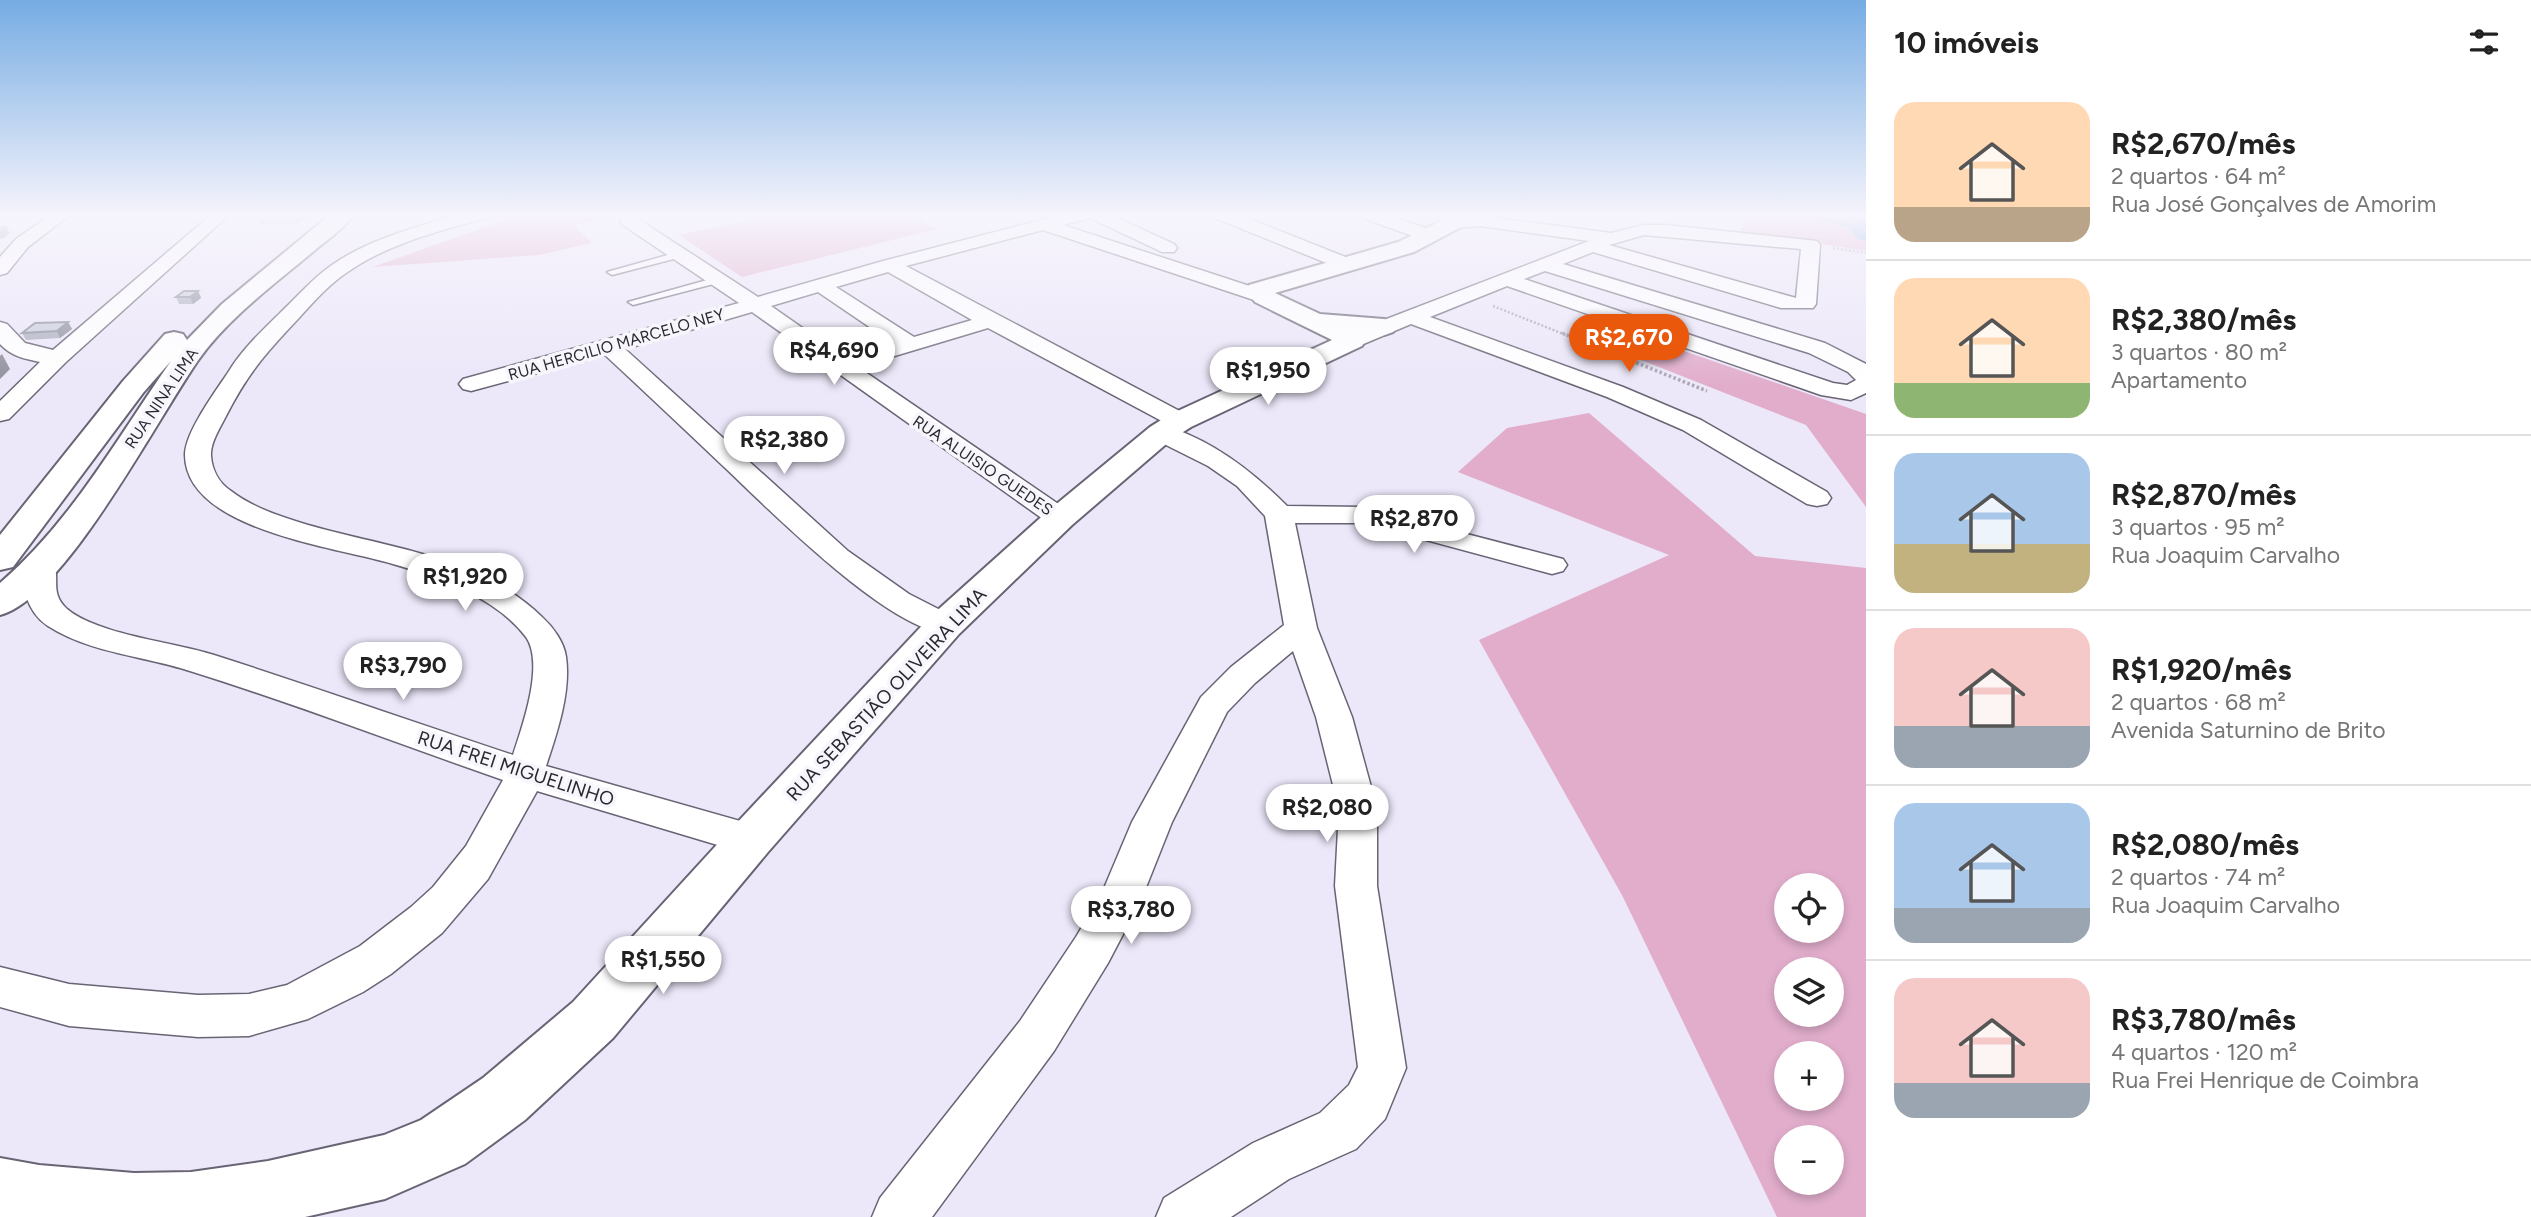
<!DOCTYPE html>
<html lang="pt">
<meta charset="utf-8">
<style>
body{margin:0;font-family:Figtree,sans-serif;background:#f6f6f6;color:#222;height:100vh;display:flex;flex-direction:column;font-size:26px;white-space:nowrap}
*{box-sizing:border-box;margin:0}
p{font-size:23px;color:#767676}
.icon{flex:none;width:38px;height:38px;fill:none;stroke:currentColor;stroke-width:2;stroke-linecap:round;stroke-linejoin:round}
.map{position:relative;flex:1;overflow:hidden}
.panel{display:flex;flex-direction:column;background:#fff;width:665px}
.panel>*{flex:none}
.controls{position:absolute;left:1774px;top:873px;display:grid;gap:14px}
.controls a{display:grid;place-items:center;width:70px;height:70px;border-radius:50%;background:#fff;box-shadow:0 4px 10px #0003;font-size:35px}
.price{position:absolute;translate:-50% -60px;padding:0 16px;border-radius:24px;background:#fff;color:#222;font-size:23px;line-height:46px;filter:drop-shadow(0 2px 4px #0008)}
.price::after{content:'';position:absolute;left:50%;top:42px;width:21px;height:16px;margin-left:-10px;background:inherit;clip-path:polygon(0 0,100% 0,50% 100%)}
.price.selected{background:#ea580c;color:#fff}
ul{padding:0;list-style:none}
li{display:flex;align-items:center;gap:21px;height:175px;padding:0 28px}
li+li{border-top:2px solid #e0e0e0}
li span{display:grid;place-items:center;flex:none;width:196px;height:140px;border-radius:21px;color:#555}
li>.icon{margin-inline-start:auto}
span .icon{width:84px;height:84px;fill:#fffc;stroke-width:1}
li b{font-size:30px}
h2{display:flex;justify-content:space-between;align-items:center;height:84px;padding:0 28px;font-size:30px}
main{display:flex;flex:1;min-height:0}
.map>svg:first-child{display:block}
.green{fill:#e1adcb;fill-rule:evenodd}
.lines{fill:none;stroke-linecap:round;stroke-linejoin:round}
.stream{stroke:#6c9fdc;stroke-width:4.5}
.river{fill:#6c9fdc;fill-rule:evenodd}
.lane-casing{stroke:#696474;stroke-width:3}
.street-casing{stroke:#696474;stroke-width:3}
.secondary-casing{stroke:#696474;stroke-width:4}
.primary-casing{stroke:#696474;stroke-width:4}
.path-far1{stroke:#a9a5b3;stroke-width:2.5;stroke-dasharray:2 2;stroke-linecap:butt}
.path{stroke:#a9a5b3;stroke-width:3.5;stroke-dasharray:2.5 2.5;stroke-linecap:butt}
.lane{fill:#fff;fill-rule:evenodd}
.street{fill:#fff;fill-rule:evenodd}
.secondary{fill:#fff;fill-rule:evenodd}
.primary{fill:#fff;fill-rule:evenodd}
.wall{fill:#aeb1c0}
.shaded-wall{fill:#8d909c}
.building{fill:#cacedf;stroke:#8d909c;stroke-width:2}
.labels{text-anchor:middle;stroke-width:7;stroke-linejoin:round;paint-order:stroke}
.far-street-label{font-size:16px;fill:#2b292f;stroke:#f8f6fd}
.street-label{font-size:19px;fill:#2b292f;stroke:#f8f6fd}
</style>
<main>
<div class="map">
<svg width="1866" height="1217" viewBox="0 0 1866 1217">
<rect width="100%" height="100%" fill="#ece7f9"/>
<path class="green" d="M521 214H626L574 225 591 243 539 255 373 267Z
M776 214H906L937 229 742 277 679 235Z
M1766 214H1866V251L1740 231 1745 220Z
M1635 334 1866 414V507L1806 425 1631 356Z
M1589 413 1755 556 1866 568V1217H1777L1623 897 1479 640 1669 555 1458 472 1507 428ZM1787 886H1832V931H1787ZM1787 970H1832V1015H1787ZM1787 1054H1832V1099H1787ZM1787 1138H1832V1183H1787Z"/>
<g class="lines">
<path class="stream" d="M1808 214 1863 229"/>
<path class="river" d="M1863 221 1866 222V241L1857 239 1850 229 1854 223Z"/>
<g class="lane-casing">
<path id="lane" d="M682 251 687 254 685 256 612 275 607 272Z
M718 277 721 278V282L633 305 628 302Z"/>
</g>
<g class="street-casing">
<path id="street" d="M52 214H71L28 247 7 273 0 275V257L16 239Z
M212 214H230L66 362 9 419 0 421V401L40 362C25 359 11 356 0 344V322L7 324 25 343 53 350Z
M460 214H487L485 218C440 231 391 243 352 269 331 282 314 301 298 319 265 354 248 373 226 416 220 428 210 443 211 456 212 470 219 483 231 491 253 508 282 517 308 525 388 548 480 556 542 617 553 627 564 642 566 657 571 692 557 733 546 766L765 828 771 839 765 850 751 855 537 791 488 879 442 933 391 974 363 992 308 1019 249 1036 198 1037 69 1026 0 1007V967L69 984 198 995 249 994 287 985 360 946 411 907 433 887 466 846 503 780C399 744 296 704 190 671 144 656 90 653 48 626 28 613 16 581 30 561L41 558 52 561C62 576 48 592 67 609 98 635 174 642 214 655 314 687 413 722 513 755 522 727 545 664 526 637 497 598 438 577 393 564 339 547 186 531 185 455 185 432 216 391 229 371 243 348 262 331 281 312 298 296 313 278 332 265 369 239 417 227 460 214Z
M1064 214H1109L1174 244 1177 248 1174 252H1162L1090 218 1063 225 1271 293 1274 297 1271 301H1257L1043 230 906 266 1189 416 1192 421 1189 426 1180 428 1171 426 988 328 858 367 1070 512 1074 518 1070 524 1060 526 1050 524 752 312 625 349 848 551 909 594 956 618 961 625 956 632C902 646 763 503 722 465 683 428 644 391 605 355L471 391 463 389 459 384 463 379 739 303 623 225 620 221 623 217H635L758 297 883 261ZM888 272 972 320 914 337 836 287ZM818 292 893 343 844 357 771 306Z
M1213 214H1237L1353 260 1355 264 1353 268H1339L1215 218Z
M1361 214H1386L1436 232 1439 236 1430 241 1424 240 1363 218Z
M1481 216 1611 233 1644 225H1666L1817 241 1820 245 1816 304 1813 308H1781L1593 252 1563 264 1825 343 1866 364V393L1851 400 1821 395 1507 286 1430 317 1623 387 1701 420 1827 492 1831 498 1827 504 1817 506 1807 504 1683 430 1607 397 1411 324 1361 345H1345L1342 340 1345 335 1589 241 1481 226 1454 228 1445 223 1454 218ZM1644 235 1801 249 1796 298 1609 245ZM1545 271 1809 353 1848 372 1856 380 1847 385 1833 383 1524 279Z
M1161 425C1210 438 1252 471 1287 506L1363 507 1563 559 1567 565 1563 571 1552 574 1363 523H1295L1317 628 1352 717 1377 809V886L1406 1068 1385 1119 1356 1149 1289 1179 1231 1217H1156L1164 1198 1253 1143 1320 1113 1349 1085 1358 1067 1335 886 1339 809 1316 717 1293 651 1255 683 1227 712 1172 822 1141 900 1108 963 1054 1051 932 1217H872L880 1198 1020 1021 1076 937 1102 893 1132 822 1201 697 1231 667 1284 625 1265 516 1237 486 1208 466 1152 438 1148 433 1152 428Z"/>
</g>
<g class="secondary-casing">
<path id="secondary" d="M1436 214H1458L1465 223 1461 227 1414 252 1275 293 1320 314 1384 319 1393 322 1397 327 1393 332 1384 335 1358 332 1366 340 1362 346 1191 427 1172 439 1072 525 959 634 768 852 613 1038 525 1120 465 1164 385 1199 305 1217H0V1158L39 1165 134 1173 191 1172 268 1161 384 1135 421 1120 483 1078 573 1002 734 826 931 616 1048 511 1150 427 1169 415 1332 340 1255 302 1246 290 1249 285 1398 242 1441 221Z"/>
</g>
<g class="primary-casing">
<path id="primary" d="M331 214H354C345 228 328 239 315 250 276 283 230 316 199 359 158 417 65 598 0 615V583C71 522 118 437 171 361L143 393 13 567 0 570V535L123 381 165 334 174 332 183 334 187 340 222 304Z"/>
</g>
<path class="path-far1" d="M1833 248 1866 253
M1493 306 1566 335"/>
<path class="path" d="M1562 333 1707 391"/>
<use href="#lane" class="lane"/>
<use href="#street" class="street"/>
<use href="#secondary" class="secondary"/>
<use href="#primary" class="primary"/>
</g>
<path class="wall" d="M77 214H113L78 215Z
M259 217H305L297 224H261Z
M198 291 201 298 193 304H179L176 297Z
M68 322 72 329 60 338 26 340 22 333Z"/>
<path class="shaded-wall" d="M299 214H304L305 217 297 224 295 217Z
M6 227 10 233 4 238 0 239V232Z
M198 291 201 298 193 304 190 297Z
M68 322 72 329 60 338 57 331Z
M2 354 10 369 0 379V356Z"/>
<path class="building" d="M264 214H299L295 217H259Z
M0 227H6L0 232Z
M184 291H198L190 297H176Z
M68 322 57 331 22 333 35 323Z"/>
<linearGradient id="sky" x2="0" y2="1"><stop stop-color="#76ace3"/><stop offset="0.56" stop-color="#f6f4fc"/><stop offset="1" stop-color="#f6f4fc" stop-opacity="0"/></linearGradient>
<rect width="1866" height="385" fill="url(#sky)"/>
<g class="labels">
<g class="far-street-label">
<text transform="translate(616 344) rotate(-16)" y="6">RUA HERCILIO MARCELO NEY</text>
<text transform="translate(161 398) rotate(-56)" y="6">RUA NINA LIMA</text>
<text transform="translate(983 465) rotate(34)" y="6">RUA ALUISIO GUEDES</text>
</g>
<g class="street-label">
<text transform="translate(886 694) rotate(-47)" y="7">RUA SEBASTIÃO OLIVEIRA LIMA</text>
<text transform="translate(516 768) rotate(18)" y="7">RUA FREI MIGUELINHO</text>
</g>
</g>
</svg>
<div class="controls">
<a><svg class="icon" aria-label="locate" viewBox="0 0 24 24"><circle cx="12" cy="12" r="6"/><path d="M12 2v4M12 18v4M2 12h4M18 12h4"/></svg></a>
<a><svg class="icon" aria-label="layers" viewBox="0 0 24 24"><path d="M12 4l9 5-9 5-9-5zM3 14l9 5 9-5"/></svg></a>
<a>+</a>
<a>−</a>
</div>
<b class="price selected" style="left:1629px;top:374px">R$2,670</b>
<b class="price" style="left:834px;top:387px">R$4,690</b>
<b class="price" style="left:1268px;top:407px">R$1,950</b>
<b class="price" style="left:784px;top:476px">R$2,380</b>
<b class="price" style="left:1414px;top:555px">R$2,870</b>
<b class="price" style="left:465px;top:613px">R$1,920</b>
<b class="price" style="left:403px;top:702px">R$3,790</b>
<b class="price" style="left:1327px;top:844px">R$2,080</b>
<b class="price" style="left:1131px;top:946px">R$3,780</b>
<b class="price" style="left:663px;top:996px">R$1,550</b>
</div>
<section class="panel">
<h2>10 imóveis<svg class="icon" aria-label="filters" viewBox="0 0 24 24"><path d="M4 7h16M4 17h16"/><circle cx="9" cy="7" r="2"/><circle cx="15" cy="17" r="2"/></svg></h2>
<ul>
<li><span style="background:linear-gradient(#ffd9b3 75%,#b9a48a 0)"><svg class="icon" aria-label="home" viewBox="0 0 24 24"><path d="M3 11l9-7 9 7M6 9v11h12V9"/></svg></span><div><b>R$2,670/mês</b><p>2 quartos · 64 m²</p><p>Rua José Gonçalves de Amorim</p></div></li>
<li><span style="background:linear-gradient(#ffd9b3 75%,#8fb573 0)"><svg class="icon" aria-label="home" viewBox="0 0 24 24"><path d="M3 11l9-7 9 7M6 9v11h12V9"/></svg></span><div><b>R$2,380/mês</b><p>3 quartos · 80 m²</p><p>Apartamento</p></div></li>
<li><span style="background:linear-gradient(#a9c7e8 65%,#c2b280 0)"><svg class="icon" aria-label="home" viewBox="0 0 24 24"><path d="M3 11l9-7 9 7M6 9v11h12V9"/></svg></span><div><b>R$2,870/mês</b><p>3 quartos · 95 m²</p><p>Rua Joaquim Carvalho</p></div></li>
<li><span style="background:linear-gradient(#f6c9c9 70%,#9aa5b1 0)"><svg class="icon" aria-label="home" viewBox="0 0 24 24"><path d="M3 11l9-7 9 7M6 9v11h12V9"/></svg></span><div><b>R$1,920/mês</b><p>2 quartos · 68 m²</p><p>Avenida Saturnino de Brito</p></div></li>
<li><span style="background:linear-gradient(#a9c7e8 75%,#9aa5b1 0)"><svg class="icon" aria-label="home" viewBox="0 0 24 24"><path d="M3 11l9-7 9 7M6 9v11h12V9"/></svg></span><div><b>R$2,080/mês</b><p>2 quartos · 74 m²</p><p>Rua Joaquim Carvalho</p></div></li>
<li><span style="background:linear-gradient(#f6c9c9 75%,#9aa5b1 0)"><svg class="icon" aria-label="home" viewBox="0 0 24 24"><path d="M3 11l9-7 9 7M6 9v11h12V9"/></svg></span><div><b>R$3,780/mês</b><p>4 quartos · 120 m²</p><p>Rua Frei Henrique de Coimbra</p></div></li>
</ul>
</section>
</main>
